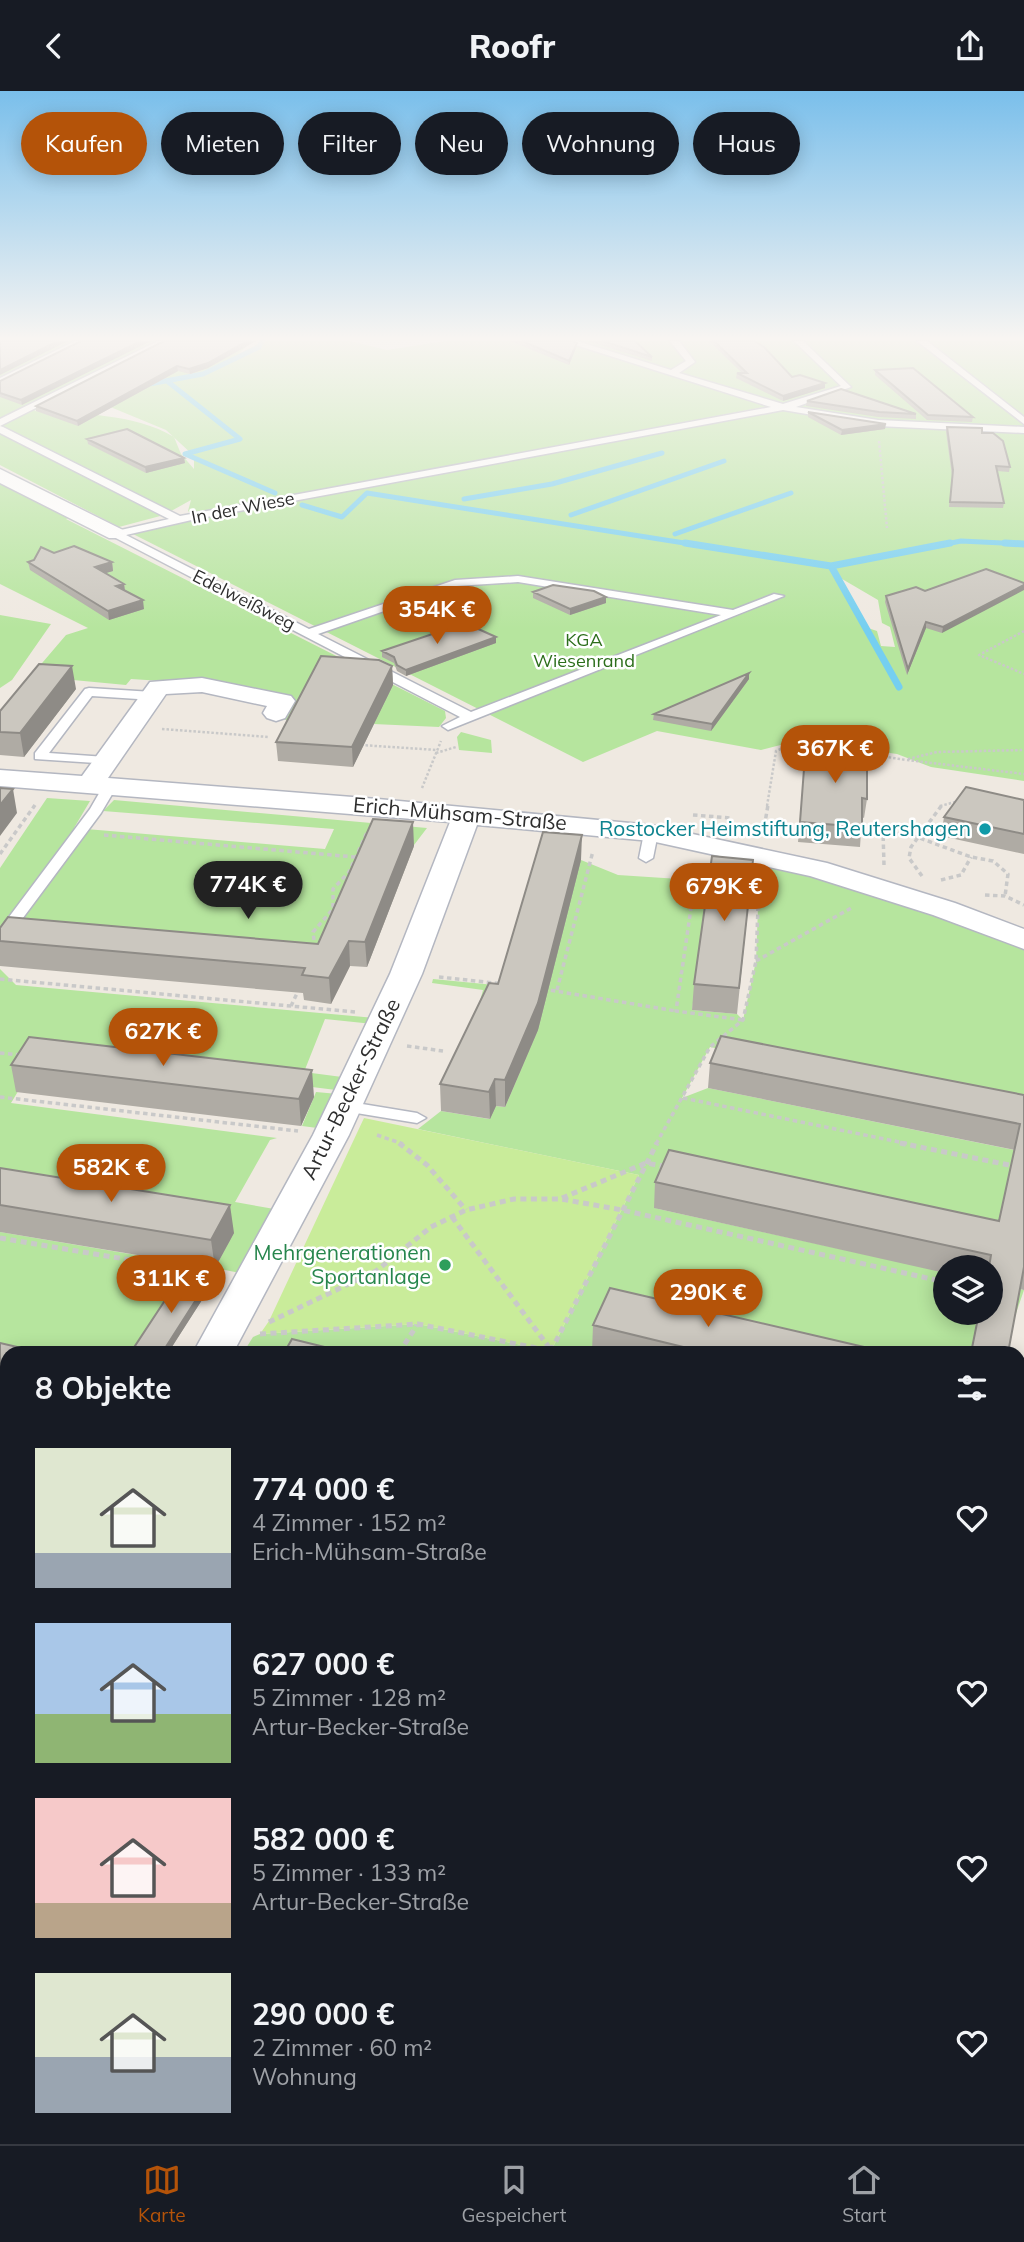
<!DOCTYPE html>
<html lang="de">
<meta charset="utf-8">
<style>
body{margin:0;font-family:Mulish,sans-serif;background:#20242c;color:#f1f3f6;height:100vh;display:flex;flex-direction:column;font-size:26px;white-space:nowrap}
*{box-sizing:border-box;margin:0}
p{font-size:23px;color:#9ea1a6}
.icon{flex:none;width:38px;height:38px;fill:none;stroke:currentColor;stroke-width:2;stroke-linecap:round;stroke-linejoin:round}
.map{position:relative;flex:1;overflow:hidden}
.details{position:absolute;left:0px;top:1255px;width:1026px;height:800px;display:flex;flex-direction:column;background:#171b24;border-radius:21px 21px 0 0;box-shadow:0 4px 18px #0003}
.details>*{flex:none}
.hud{position:absolute;left:21px;top:21px;width:984px;height:63px;display:flex;gap:14px}
.controls{position:absolute;left:933px;top:1164px;display:grid;gap:14px}
.controls a{display:grid;place-items:center;width:70px;height:70px;border-radius:50%;background:#171b24;box-shadow:0 4px 18px #0003;font-size:35px}
.price{position:absolute;translate:-50% -60px;padding:0 16px;border-radius:24px;background:#b45309;color:#fff;font-size:23px;line-height:46px;filter:drop-shadow(0 2px 4px #0008)}
.price::after{content:'';position:absolute;left:50%;top:42px;width:21px;height:16px;margin-left:-10px;background:inherit;clip-path:polygon(0 0,100% 0,50% 100%)}
.price.on{background:#222;color:#fff}
ul{padding:0;list-style:none}
li{display:flex;align-items:center;gap:21px;height:175px;padding:0 35px}
li span{display:grid;place-items:center;flex:none;width:196px;height:140px;border-radius:0px;color:#555}
li>.icon{margin-inline-start:auto}
span .icon{width:84px;height:84px;fill:#fffc;stroke-width:1}
li b{font-size:30px}
h2{display:flex;justify-content:space-between;align-items:center;height:84px;padding:0 35px;font-size:30px}
.pill{padding:0 24px;border-radius:32px;background:#171b24;box-shadow:0 4px 18px #0003;font-size:24px;line-height:63px}
.pill.on{background:#b45309;color:#fff}
header{display:flex;justify-content:space-between;align-items:center;height:91px;padding:0 35px;background:#171b24;font-size:32px;font-weight:800}
.tabs{display:flex;justify-content:space-around;align-items:center;height:98px;border-top:2px solid #363941;background:#171b24;font-size:19px;color:#9ea1a6}
.tabs a{display:grid;justify-items:center;gap:4px}
.tabs .on{color:#b45309}
.map>svg:first-child{display:block}
.green{fill:#b6e59e;fill-rule:evenodd}
.pitch{fill:#c9ec9a}
.lines{fill:none;stroke-linecap:round;stroke-linejoin:round}
.stream-far1{stroke:#75cff0;stroke-width:5}
.stream{stroke:#75cff0;stroke-width:7}
.lane-casing{stroke:#b4b7c1;stroke-width:3}
.street-casing{stroke:#b4b7c1;stroke-width:3}
.path-far3{stroke:#c9c9c9;stroke-width:2.5;stroke-dasharray:2.5 2;stroke-linecap:butt}
.path-far2{stroke:#c9c9c9;stroke-width:3.5;stroke-dasharray:4.5 3.5;stroke-linecap:butt}
.path-far1{stroke:#c9c9c9;stroke-width:5;stroke-dasharray:6 4.5;stroke-linecap:butt}
.path{stroke:#c9c9c9;stroke-width:6;stroke-dasharray:8 5;stroke-linecap:butt}
.lane{fill:#fff;fill-rule:evenodd}
.street{fill:#fff;fill-rule:evenodd}
.wall{fill:#afaba4}
.shaded-wall{fill:#8e8b86}
.building{fill:#cbc7bf;stroke:#8e8b86;stroke-width:2}
.culture-dot{fill:#0f9aa8;stroke:#fff;stroke-width:2.5}
.leisure-dot{fill:#2e9e5b;stroke:#fff;stroke-width:2.5}
.labels{text-anchor:middle;stroke-width:5;stroke-linejoin:round;paint-order:stroke}
.far-street-label{font-size:18px;fill:#2e2e2e;stroke:#fff}
.far-park-label{font-size:18px;fill:#2c6e1b;stroke:#fff}
.street-label{font-size:21px;fill:#2e2e2e;stroke:#fff}
.culture-label{font-size:21px;fill:#0d838f;stroke:#fff;text-anchor:end}
.leisure-label{font-size:21px;fill:#27864d;stroke:#fff;text-anchor:end}
</style>
<header><svg class="icon" aria-label="back" viewBox="0 0 24 24"><path d="M15 5l-7 7 7 7"/></svg>Roofr<svg class="icon" aria-label="share" viewBox="0 0 24 24"><path d="M12 15V3M7 8l5-5 5 5M5 13v7h14v-7"/></svg></header>
<div class="map">
<svg width="1024" height="2053" viewBox="0 0 1024 2053">
<rect width="100%" height="100%" fill="#efe9e1"/>
<path class="green" d="M0 250H253L238 263 264 250H350L387 259 445 250H1024V338L865 328 780 313 193 424 188 420 191 409 164 424 119 436 0 374ZM77 298 79 303 166 339 194 365V378L181 363 174 346C134 322 80 323 34 320Z
M782 318 870 333 1024 340V690L931 676 897 663 800 649 761 659 657 640 583 671 131 442 194 427ZM837 485 878 509 882 532 890 536 895 556 881 555 877 540 862 535Z
M0 390 71 426 66 428 445 620 446 627 439 636 286 629 281 627 291 609 208 593 131 588 126 594 31 585 66 544 88 537 0 493Z
M0 524 51 533 12 589 0 597Z
M461 641 491 649 492 662 459 659 457 646Z
M47 707 90 710 74 737 325 758 334 738 103 720 114 709 427 737 323 873 0 869V777Z
M760 764 1024 849V1018L710 956 682 1007 708 997 1024 1061V1163L654 1117 945 1181V1222H990L991 1191 1024 1199 1013 1231 971 1262H243L253 1246 260 1243 418 1233 551 1260 639 1084 418 1038 441 1020 489 1028 496 1015 505 1016 538 938 478 917 483 899 432 892 433 888 505 895 581 769 618 784 710 790 692 919 737 923 743 929 756 870Z
M0 878 16 894 375 927 373 933 325 928 304 981 342 986 336 999 41 962 11 1012 277 1047 270 1049 235 1111 280 1119 245 1183 215 1177 233 1143 0 1104Z
M316 1001 338 1003 325 1038 302 1035Z
M0 1141 201 1175 182 1192 137 1262H7V1339L0 1337Z
M0 1359 7 1361V1431L2 1439 7 1440V1478L0 1488Z
M0 1781 7 1784V2048H772L788 2053H0Z"/>
<path class="pitch" d="M364 1027 639 1084 551 1260 418 1233 260 1243 269 1230Z"/>
<g class="lines">
<path class="stream-far1" d="M167 290 240 348 185 363 275 402
M144 294 203 283 259 256 262 250
M464 408 552 393 662 362
M302 414 342 426 367 402 697 454
M571 424 724 370
M675 443 791 402
M941 454 961 450 1024 453"/>
<path class="stream" d="M685 452 831 475
M1005 452 1024 453
M899 596 831 475 950 452"/>
<g class="lane-casing">
<path id="lane" d="M75 250H86L0 293V287Z
M158 250H169L0 335V328Z
M563 250H577L671 279 686 270 670 250H679L695 271 679 282 783 313 841 295 794 250H803L851 296 796 316 878 329 1024 336V342L878 335 783 319 196 428 126 444 309 538 455 489 518 485 733 519 774 503 784 505 448 639 442 635 460 626 112 445V441L169 428 0 342V335L3 336 180 425 771 316ZM518 491 721 524 471 621 318 543 456 495Z
M917 250H927L1024 326V333Z
M89 597 153 601 159 605 153 609 92 605 49 662 106 666 113 670 111 673 35 668V662L85 598Z
M110 691 117 695 101 722 8 847 0 848V838L90 718 105 692Z
M651 738 658 742 653 767 646 771 639 767 644 742Z
M344 1010 417 1022 426 1027 417 1032 338 1019 335 1015Z"/>
</g>
<g class="street-casing">
<path id="street" d="M0 378 123 439 127 443 123 447H109L0 392Z
M202 587 291 605 295 610 285 627 276 630 267 627 263 622 267 615 202 601 166 603 108 687 378 708 651 734 827 772 955 812 1024 838V858L933 824 810 785 651 750 477 734 422 883 349 1044 233 1262H193L313 1044 390 883 450 731 0 695V679L82 685 150 591Z
M1024 1489V1560L1018 1561V1491Z
M7 1572V1622L0 1625V1575Z
M0 1679 7 1681V1727L0 1725Z
M1018 2029 1024 2031V2053H915L917 2048H1018Z"/>
</g>
<path class="path-far3" d="M879 350 887 437
M1024 540 979 564 1024 583
M162 638 269 646
M361 654 437 659
M436 662 456 656
M862 662 906 669
M908 668 937 661 1024 659
M907 669 1024 683
M422 697 441 650
M767 715 776 660 788 655H815
M940 715 959 710"/>
<path class="path-far2" d="M693 724 731 727
M763 743 768 714
M104 744 355 766
M0 763 35 714
M884 774 883 740 917 746 971 766 993 770 1008 783 1005 805
M697 776 676 920 743 929
M922 785 909 767 911 756 942 714
M941 789 961 784 971 766
M985 804 1005 805 1024 814
M315 857 313 841 333 818V798L349 781 368 739
M756 870 853 816
M439 886 503 893
M0 888 355 921
M543 898 676 920
M557 899 593 760
M291 915 300 896
M407 955 443 960
M0 962 20 964
M0 1006 298 1040
M683 1007 909 1053
M377 1044 403 1053
M656 1053 710 956 743 929 756 870 759 790"/>
<path class="path-far1" d="M399 1052 427 1074 466 1119
M900 1052 1024 1077
M562 1107 646 1072 668 1076
M452 1126 551 1259
M0 1147 220 1184
M269 1231 376 1180 431 1136 466 1119 514 1108H561L622 1119 945 1191
M260 1243 418 1233 551 1260 657 1052
M399 1262 417 1234
M0 1341 7 1343
M1018 1373 1024 1374"/>
<path class="path" d="M0 1901 7 1904
M1018 1993 1024 1997
M379 2048 397 2053"/>
<use href="#lane" class="lane"/>
<use href="#street" class="street"/>
</g>
<path class="wall" d="M81 250 22 314 0 306V290Z
M164 250 208 277 190 283 178 280 78 335 36 320V315Z
M510 250H572L576 257 569 274Z
M587 250H635L652 266V270Z
M709 250H754L792 286 825 297 783 310 736 287 737 282H742Z
M875 279 973 326 972 331 927 329 875 284Z
M807 310 916 323V328L878 326 806 315Z
M808 321 885 338 841 344 808 326Z
M947 336 982 342 1010 376 1009 381 997 380 1004 412 1003 417 949 416 952 385 946 341Z
M87 348 184 367 185 372 146 382 88 353Z
M54 462 112 471 113 480 105 482 124 493 125 500 144 518 109 529 30 479 28 471Z
M986 478 942 542 926 537 907 584 885 511 886 505 925 500Z
M533 501 606 506V512L570 524 533 507Z
M496 552 406 585 397 580 394 572 382 566V560Z
M392 575 393 594 353 676 278 670 276 651Z
M749 582V588L711 640 653 629 654 623Z
M76 598 24 666 0 664V620Z
M809 652 867 708 864 727 862 726 860 756 798 751 804 678H807Z
M1024 709V763L941 745 944 726Z
M414 755 367 876 350 875 331 913 304 909 303 902 0 875V837L318 853Z
M581 769 538 939 505 1016 496 1015 490 1028 441 1020 440 993 498 893Z
M753 769 737 923 692 919 694 893Z
M710 972 1024 1004V1199L1020 1198 990 1176H945V1182L654 1117 655 1091 999 1130 1015 1059 708 997Z
M11 974 314 1006 301 1035 16 1001Z
M0 1077 234 1142 215 1177 0 1141Z
M209 1198 168 1262H133V1258Z
M593 1234 890 1262 592 1261Z
M0 1252 7 1262V1326L0 1324Z
M7 1396V1440L2 1439 0 1433V1406Z
M0 1917 7 1919V2048H328L343 2053H0Z"/>
<path class="shaded-wall" d="M58 250H68L0 284V279Z
M141 250H151L22 314 21 309Z
M247 250H256L208 277 190 283 189 278Z
M577 252 576 257 569 274V270Z
M177 275 178 280 78 335 77 330Z
M825 292V297L783 310V305Z
M886 333 885 338 841 344 842 339Z
M184 367 185 372 146 382 145 376Z
M112 471 113 480 96 485 95 476Z
M124 493 125 501 116 495Z
M1024 494V499L942 542 943 536Z
M606 506V512L570 524V518Z
M143 509 144 518 109 529 108 520Z
M926 531V537L907 584 908 578Z
M496 546V552L406 585V579Z
M72 575 76 598 24 666 20 642Z
M392 575 393 594 353 676 352 656Z
M749 582V588L711 640 712 633Z
M13 698 17 722 0 745V714Z
M413 731 414 755 367 876 365 851Z
M582 744 581 769 538 939 505 1016V989Z
M349 850 350 875 331 913 329 887Z
M312 979 314 1006 301 1035 299 1008Z
M495 988 496 1015 490 1028 489 1001Z
M230 1114 234 1142 215 1177 211 1149Z
M208 1190 209 1198 168 1262H162Z"/>
<path class="building" d="M0 250H58L0 279Z
M81 250H141L21 309 0 302V290Z
M164 250H247L208 272 189 278 177 275 77 330 36 315Z
M522 250H572L577 252 569 270Z
M603 250H635L652 266Z
M714 250H754L764 256 792 286 800 284 825 292 783 305 737 282H747Z
M913 277 973 326 928 324 875 279Z
M841 298 916 323 879 321 807 310Z
M808 321 886 333 842 339Z
M947 336 982 337V342H993L1003 350 1010 376 996 375 1004 412 950 411 953 379Z
M127 338 184 367 145 376 87 348Z
M74 455 112 471 95 476 124 493 116 495 143 509 108 520 28 471 34 469 41 456 54 462Z
M986 478 1024 492V494L943 536 926 531 908 578 886 505 916 496 925 500Z
M553 494 594 500 606 506 570 518 533 501Z
M465 532 496 546 406 579 397 574 394 566 382 560Z
M321 565 379 569 392 575 352 656 276 651Z
M39 573 72 575 20 642 0 641V620Z
M749 582 712 633 654 623Z
M809 652 867 656V708L862 707V736L800 731 804 678H808Z
M966 696 1024 709V743L944 726Z
M0 697 13 698 0 714Z
M373 728 413 731 365 851 349 850 329 887 302 884 305 877 0 850V837L8 826 318 853Z
M543 741 582 744 538 912 505 989 495 988 489 1001 440 993 489 892 498 893Z
M712 765 753 769 739 897 694 893Z
M721 945 1024 1004V1176L1008 1262H971L979 1222H990V1176H989L991 1164 655 1091 669 1059 999 1130 1020 1033 710 972Z
M29 946 312 979 299 1008 11 974Z
M0 1077 230 1114 211 1149 0 1114Z
M181 1185 208 1190 162 1262H148L133 1258Z
M610 1197 890 1262H708L593 1234Z
M292 1248 345 1261 284 1262Z
M0 1252 43 1262H7V1301L0 1299Z
M7 1396V1416L0 1414V1406Z
M0 1917 7 1919V2028L0 2025Z
M58 2048H328L343 2053H72Z
M351 2048H357L372 2053H348Z"/>
<linearGradient id="sky" x2="0" y2="1"><stop stop-color="#7abfeb"/><stop offset="0.46" stop-color="#f8f5f2"/><stop offset="1" stop-color="#f8f5f2" stop-opacity="0"/></linearGradient>
<rect width="1024" height="538" fill="url(#sky)"/>
<circle class="culture-dot" cx="985" cy="738" r="7"/>
<circle class="leisure-dot" cx="445" cy="1174" r="7"/>
<g class="labels">
<g class="far-street-label">
<text transform="translate(243 417) rotate(-11)" y="6">In der Wiese</text>
<text transform="translate(244 509) rotate(27)" y="6">Edelweißweg</text>
</g>
<g class="far-park-label">
<text x="584" y="555">KGA<tspan x="584" dy="21">Wiesenrand</tspan></text>
</g>
<g class="street-label">
<text transform="translate(460 723) rotate(5)" y="7">Erich-Mühsam-Straße</text>
<text transform="translate(351 998) rotate(-64)" y="7">Artur-Becker-Straße</text>
</g>
<g class="culture-label">
<text x="971" y="745">Rostocker Heimstiftung, Reutershagen</text>
</g>
<g class="leisure-label">
<text x="431" y="1169">Mehrgenerationen<tspan x="431" dy="24">Sportanlage</tspan></text>
</g>
</g>
</svg>
<div class="controls">
<a><svg class="icon" aria-label="layers" viewBox="0 0 24 24"><path d="M12 4l9 5-9 5-9-5zM3 14l9 5 9-5"/></svg></a>
</div>
<b class="price" style="left:437px;top:555px">354K €</b>
<b class="price" style="left:835px;top:694px">367K €</b>
<b class="price on" style="left:248px;top:830px">774K €</b>
<b class="price" style="left:724px;top:832px">679K €</b>
<b class="price" style="left:163px;top:977px">627K €</b>
<b class="price" style="left:111px;top:1113px">582K €</b>
<b class="price" style="left:171px;top:1224px">311K €</b>
<b class="price" style="left:708px;top:1238px">290K €</b>
<div class="hud">
<a class="pill on">Kaufen</a>
<a class="pill">Mieten</a>
<a class="pill">Filter</a>
<a class="pill">Neu</a>
<a class="pill">Wohnung</a>
<a class="pill">Haus</a>
</div>
<section class="details">
<h2>8 Objekte<svg class="icon" aria-label="filters" viewBox="0 0 24 24"><path d="M4 7h16M4 17h16"/><circle cx="9" cy="7" r="2"/><circle cx="15" cy="17" r="2"/></svg></h2>
<ul>
<li><span style="background:linear-gradient(#dfe7d0 75%,#9aa5b1 0)"><svg class="icon" aria-label="home" viewBox="0 0 24 24"><path d="M3 11l9-7 9 7M6 9v11h12V9"/></svg></span><div><b>774 000 €</b><p>4 Zimmer · 152 m²</p><p>Erich-Mühsam-Straße</p></div><svg class="icon" aria-label="heart" viewBox="0 0 24 24"><path d="M12 20l-8-8c-3-5 5-10 8-4 3-6 11-1 8 4z"/></svg></li>
<li><span style="background:linear-gradient(#a9c7e8 65%,#8fb573 0)"><svg class="icon" aria-label="home" viewBox="0 0 24 24"><path d="M3 11l9-7 9 7M6 9v11h12V9"/></svg></span><div><b>627 000 €</b><p>5 Zimmer · 128 m²</p><p>Artur-Becker-Straße</p></div><svg class="icon" aria-label="heart" viewBox="0 0 24 24"><path d="M12 20l-8-8c-3-5 5-10 8-4 3-6 11-1 8 4z"/></svg></li>
<li><span style="background:linear-gradient(#f6c9c9 75%,#b9a48a 0)"><svg class="icon" aria-label="home" viewBox="0 0 24 24"><path d="M3 11l9-7 9 7M6 9v11h12V9"/></svg></span><div><b>582 000 €</b><p>5 Zimmer · 133 m²</p><p>Artur-Becker-Straße</p></div><svg class="icon" aria-label="heart" viewBox="0 0 24 24"><path d="M12 20l-8-8c-3-5 5-10 8-4 3-6 11-1 8 4z"/></svg></li>
<li><span style="background:linear-gradient(#dfe7d0 60%,#9aa5b1 0)"><svg class="icon" aria-label="home" viewBox="0 0 24 24"><path d="M3 11l9-7 9 7M6 9v11h12V9"/></svg></span><div><b>290 000 €</b><p>2 Zimmer · 60 m²</p><p>Wohnung</p></div><svg class="icon" aria-label="heart" viewBox="0 0 24 24"><path d="M12 20l-8-8c-3-5 5-10 8-4 3-6 11-1 8 4z"/></svg></li>
</ul>
</section>
</div>
<nav class="tabs">
<a class="on"><svg class="icon" aria-label="map" viewBox="0 0 24 24"><path d="M3 6l6-2 6 2 6-2v14l-6 2-6-2-6 2zM9 4v14M15 6v14"/></svg>Karte</a>
<a><svg class="icon" aria-label="saved" viewBox="0 0 24 24"><path d="M7 4h10v16l-5-4-5 4z"/></svg>Gespeichert</a>
<a><svg class="icon" aria-label="home" viewBox="0 0 24 24"><path d="M3 11l9-7 9 7M6 9v11h12V9"/></svg>Start</a>
</nav>
